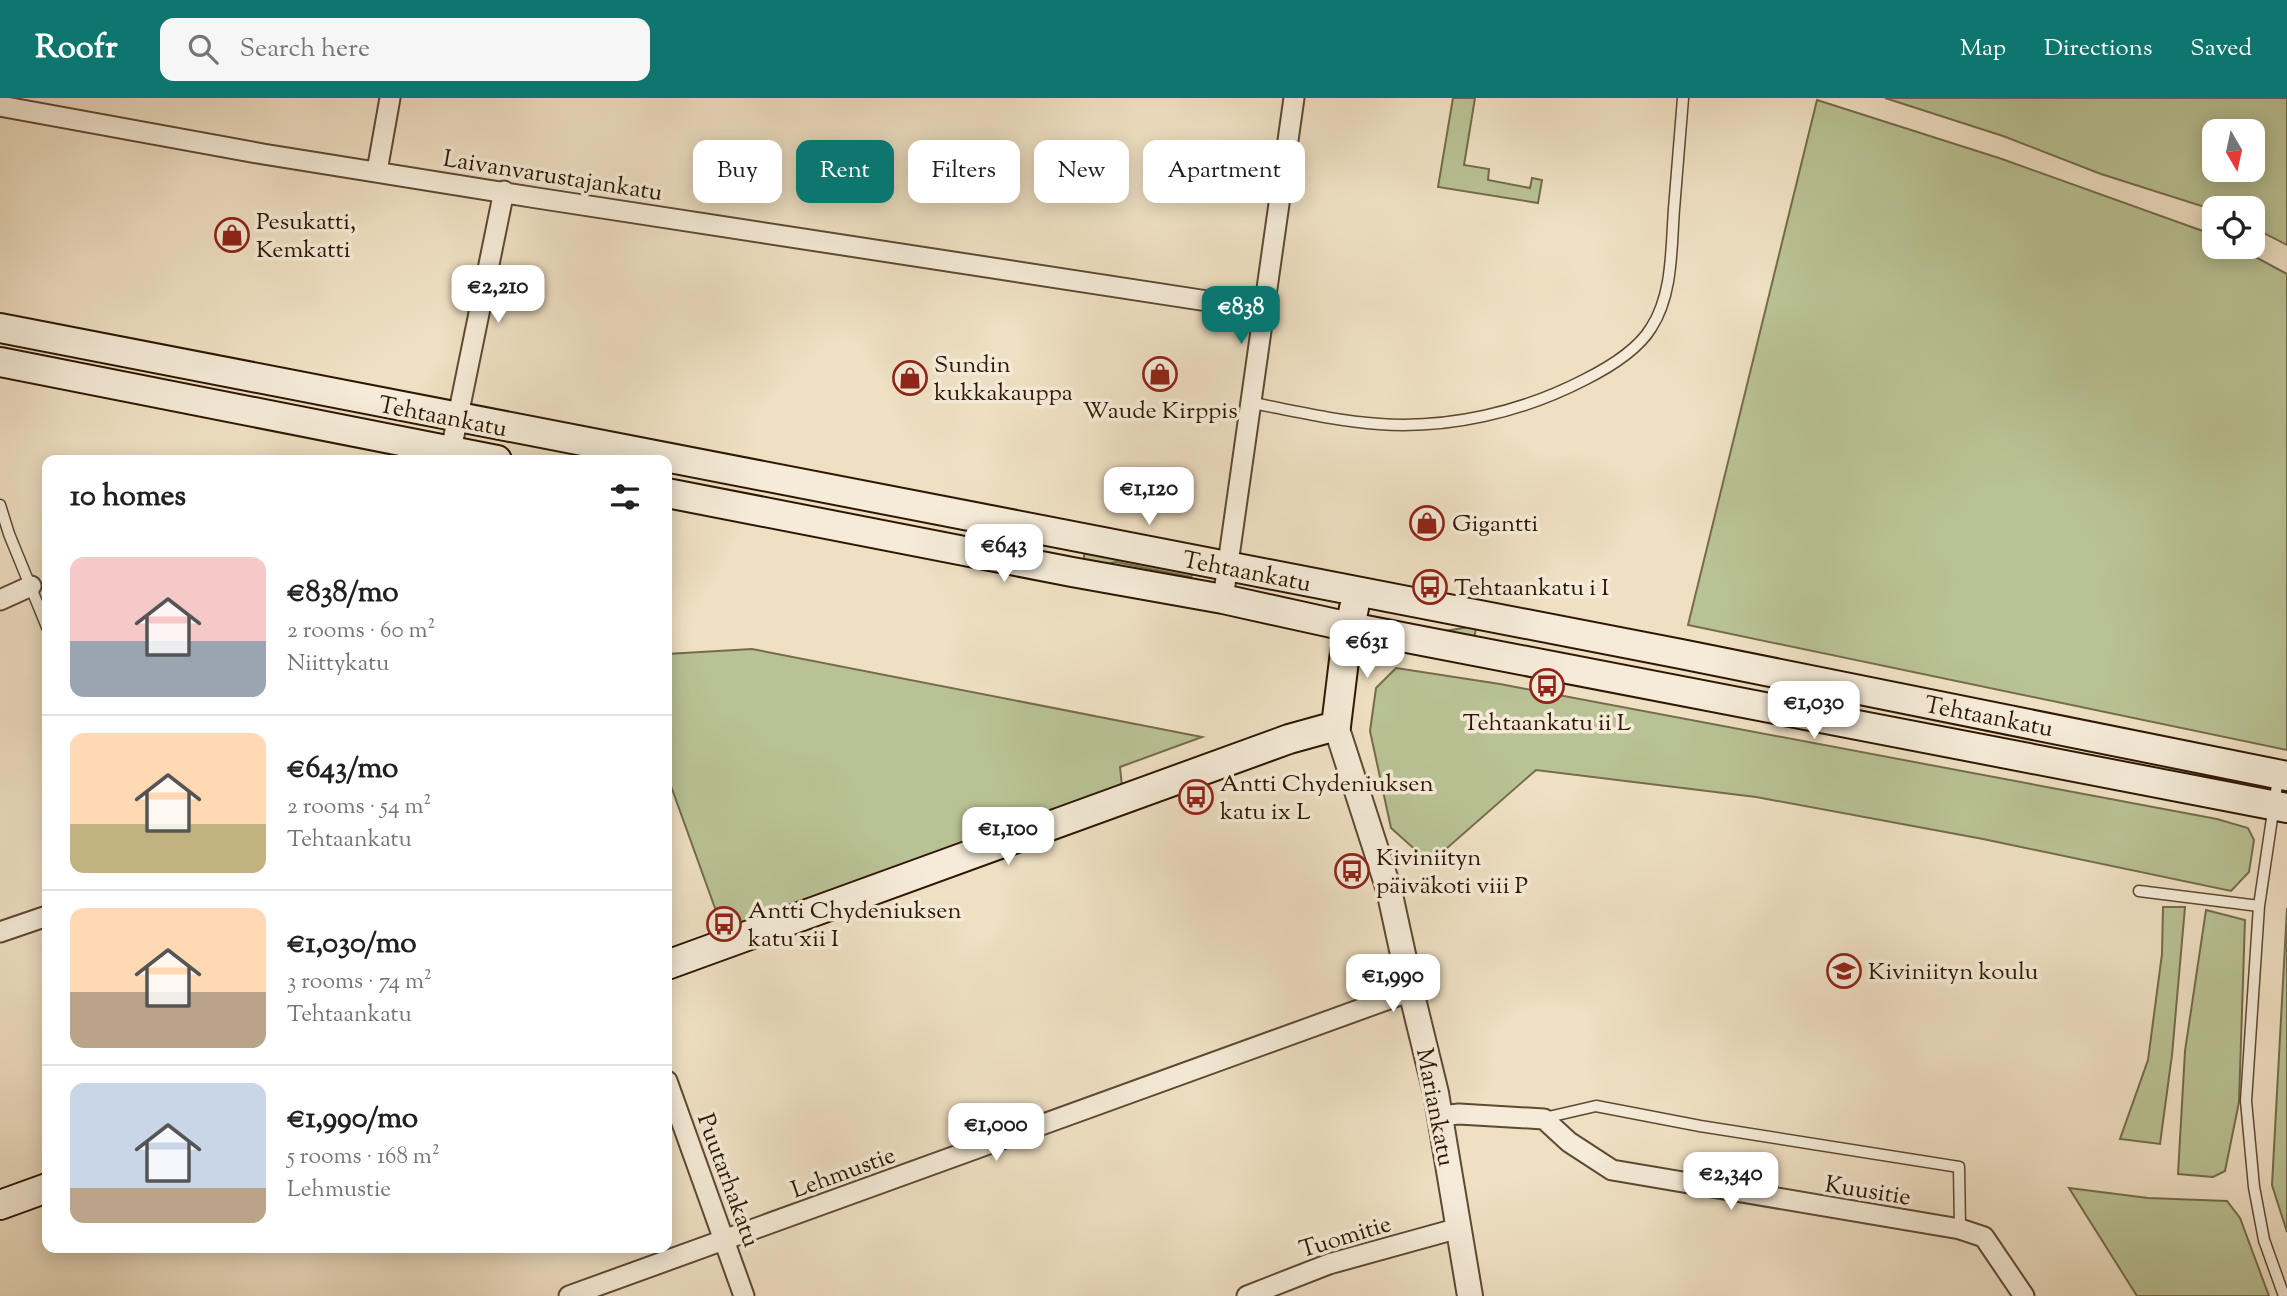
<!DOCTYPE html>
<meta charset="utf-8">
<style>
body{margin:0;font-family:"Sorts Mill Goudy",serif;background:#f6f6f6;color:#202124;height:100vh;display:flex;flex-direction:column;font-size:26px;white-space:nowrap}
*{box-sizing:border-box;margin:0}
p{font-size:23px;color:#757577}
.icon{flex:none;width:38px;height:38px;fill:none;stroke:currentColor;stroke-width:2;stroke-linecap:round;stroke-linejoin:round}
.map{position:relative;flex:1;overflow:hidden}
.drawer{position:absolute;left:42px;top:357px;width:630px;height:798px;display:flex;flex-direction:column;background:#fff;border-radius:14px;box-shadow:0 4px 18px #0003}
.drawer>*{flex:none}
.top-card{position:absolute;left:693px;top:42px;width:665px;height:63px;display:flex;gap:14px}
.needle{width:46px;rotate:171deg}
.controls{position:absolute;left:2202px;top:21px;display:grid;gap:14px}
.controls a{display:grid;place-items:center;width:63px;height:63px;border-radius:14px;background:#fff;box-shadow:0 4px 18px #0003;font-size:35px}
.price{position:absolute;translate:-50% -60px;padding:0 16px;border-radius:14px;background:#fff;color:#222;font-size:23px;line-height:46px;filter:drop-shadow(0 2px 4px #0008)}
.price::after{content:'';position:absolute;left:50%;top:42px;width:21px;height:16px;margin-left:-10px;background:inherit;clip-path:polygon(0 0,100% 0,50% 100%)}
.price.active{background:#0f766e;color:#fff}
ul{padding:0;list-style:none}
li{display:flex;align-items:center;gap:21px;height:175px;padding:0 28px}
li+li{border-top:2px solid #e0e0e0}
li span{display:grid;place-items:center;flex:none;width:196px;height:140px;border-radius:14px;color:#555}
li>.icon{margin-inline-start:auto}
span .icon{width:84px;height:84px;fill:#fffc;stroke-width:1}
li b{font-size:30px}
h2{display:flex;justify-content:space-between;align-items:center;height:84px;padding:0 28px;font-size:30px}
.pill{padding:0 24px;border-radius:14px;background:#fff;box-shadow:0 4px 18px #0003;font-size:24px;line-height:63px}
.pill.active{background:#0f766e;color:#fff}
header{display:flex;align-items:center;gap:42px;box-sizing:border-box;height:98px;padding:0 35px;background:#0f766e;color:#fff}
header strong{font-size:33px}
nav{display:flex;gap:38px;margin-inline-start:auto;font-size:24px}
.search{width:490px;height:63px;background:#f6f6f6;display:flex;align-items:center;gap:18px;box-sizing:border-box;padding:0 24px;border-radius:14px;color:#757577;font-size:26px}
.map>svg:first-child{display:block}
.green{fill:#b9c294;stroke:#746c4c;stroke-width:2;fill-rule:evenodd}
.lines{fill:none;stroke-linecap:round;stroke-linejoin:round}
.service-casing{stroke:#5e4933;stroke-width:13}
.minor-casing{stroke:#5e4933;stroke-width:23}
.tertiary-casing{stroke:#5e4933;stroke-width:28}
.secondary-casing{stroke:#2e1703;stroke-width:32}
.service{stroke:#f5ebd8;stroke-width:10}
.minor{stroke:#f5ebd8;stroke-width:19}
.tertiary{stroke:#f5ebd8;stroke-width:24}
.secondary{stroke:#f5ebd8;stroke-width:28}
.labels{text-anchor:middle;stroke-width:7;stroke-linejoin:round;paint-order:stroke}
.street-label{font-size:24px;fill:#2e1703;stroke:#f5ebd8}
.poi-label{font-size:24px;fill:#2e1703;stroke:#f5ebd8;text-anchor:start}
</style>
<header>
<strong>Roofr</strong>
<div class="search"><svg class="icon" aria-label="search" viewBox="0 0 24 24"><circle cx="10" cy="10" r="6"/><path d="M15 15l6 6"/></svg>Search here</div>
<nav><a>Map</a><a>Directions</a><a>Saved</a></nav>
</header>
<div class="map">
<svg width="2287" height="1198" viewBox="0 0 2287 1198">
<rect width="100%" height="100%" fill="#efe0c3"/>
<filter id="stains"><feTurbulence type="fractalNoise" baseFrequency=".00286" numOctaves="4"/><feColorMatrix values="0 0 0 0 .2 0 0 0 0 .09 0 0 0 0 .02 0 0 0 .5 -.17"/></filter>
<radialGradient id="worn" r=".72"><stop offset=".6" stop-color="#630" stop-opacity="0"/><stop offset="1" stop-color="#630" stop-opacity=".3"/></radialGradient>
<path class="green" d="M1453 0H1475L1464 67 1489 71 1488 82 1530 90 1532 80 1542 82 1538 105 1438 89Z
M1885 0H2287V147L2252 129V110H2214V112L2101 76 2003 38ZM2214 33H2252V72H2214Z
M1817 2 2002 61 2214 137V149H2237L2287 176V652L1688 527Z
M1085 452 1193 475 1191 479 1116 464 1097 468 1083 465Z
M1370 518 1445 533 1469 529 1476 530 1474 541 1370 521Z
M752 551 1202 639 1120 669 1122 688 724 835 667 677V556Z
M1396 570 1500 586 2217 721 2248 730 2254 742 2249 774 2231 793 1983 741 1756 699 1536 672 1430 765 1391 730 1370 633 1376 590Z
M2163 809H2185L2172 957 2160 1046 2120 1041 2148 962 2162 856Z
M2287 810V1134L2272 1087Z
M2206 812 2245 822 2239 1004 2225 1073 2213 1079 2178 1076 2185 953Z
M2069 1090 2148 1100 2227 1103 2240 1120 2269 1198H2137Z"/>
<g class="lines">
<g class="service-casing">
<path id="service" d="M1253 305C1294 313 1336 323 1379 326 1449 331 1522 314 1584 282 1608 270 1637 253 1651 230 1673 196 1671 151 1674 111 1677 74 1680 37 1683 0
M0 407 9 436 47 529
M2278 680 2259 808 2246 1003 2254 1089 2264 1142 2284 1198
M2139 793 2259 808
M1544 1020 1596 1008 1700 1028 1959 1069 1960 1131"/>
</g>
<g class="minor-casing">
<path id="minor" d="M0 8 263 56 537 100 1266 212
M377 73 390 0
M449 362 504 93
M1223 501 1294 0
M0 502 31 488
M0 834 47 818
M667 983 744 1198
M1440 1018 1459 1016 1544 1021 1569 1044 1612 1072 1960 1131 1984 1139 2024 1198
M569 1198 1411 893
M1247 1198 1329 1166 1459 1130"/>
</g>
<g class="tertiary-casing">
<path id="tertiary" d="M1336 628 1389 792 1411 893 1436 995 1470 1198"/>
</g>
<g class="secondary-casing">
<path id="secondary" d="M0 230 1681 556 2287 678
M0 264 497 362
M667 395 1072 474 1223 501 1350 529 2287 710
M667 867 1289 641 1336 628 1345 554 1354 510
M0 1107 47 1090"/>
</g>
<use href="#service" class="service"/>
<use href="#minor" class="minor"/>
<use href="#tertiary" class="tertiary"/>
<use href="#secondary" class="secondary"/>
</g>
<defs>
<g id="shop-ring" transform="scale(1.75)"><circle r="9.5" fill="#f5ebd8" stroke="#8f2418" stroke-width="1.5"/><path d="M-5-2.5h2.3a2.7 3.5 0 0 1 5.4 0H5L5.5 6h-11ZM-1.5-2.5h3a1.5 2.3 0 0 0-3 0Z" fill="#8f2418"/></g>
<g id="bus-ring" transform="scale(1.75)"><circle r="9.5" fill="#f5ebd8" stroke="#8f2418" stroke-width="1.5"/><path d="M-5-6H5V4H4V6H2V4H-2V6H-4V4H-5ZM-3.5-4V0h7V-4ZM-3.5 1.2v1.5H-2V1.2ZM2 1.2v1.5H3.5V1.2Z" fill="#8f2418"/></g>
<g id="school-ring" transform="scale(1.75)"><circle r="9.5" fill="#f5ebd8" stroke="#8f2418" stroke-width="1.5"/><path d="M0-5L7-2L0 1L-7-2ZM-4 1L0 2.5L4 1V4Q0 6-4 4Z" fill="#8f2418"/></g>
</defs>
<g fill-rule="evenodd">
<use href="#shop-ring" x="232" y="137"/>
<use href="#shop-ring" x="1160" y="276"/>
<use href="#shop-ring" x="910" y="280"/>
<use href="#shop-ring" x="1427" y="425"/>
<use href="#bus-ring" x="1430" y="489"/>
<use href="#bus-ring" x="1547" y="588"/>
<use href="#bus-ring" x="1196" y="699"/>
<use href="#bus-ring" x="1352" y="773"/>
<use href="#bus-ring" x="724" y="826"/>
<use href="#school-ring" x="1844" y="873"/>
</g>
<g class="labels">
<g class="street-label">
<text transform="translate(553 77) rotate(9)" y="8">Laivanvarustajankatu</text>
<text transform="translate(443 318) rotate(11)" y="8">Tehtaankatu</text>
<text transform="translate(1247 473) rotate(11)" y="8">Tehtaankatu</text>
<text transform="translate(1989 618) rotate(11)" y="8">Tehtaankatu</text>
<text transform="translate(1436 1009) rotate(79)" y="8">Mariankatu</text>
<text transform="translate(843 1074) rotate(-20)" y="8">Lehmustie</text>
<text transform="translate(729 1082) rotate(70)" y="8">Puutarhakatu</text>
<text transform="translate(1868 1092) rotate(9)" y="8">Kuusitie</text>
<text transform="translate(1345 1138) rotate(-17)" y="8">Tuomitie</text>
</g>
<g class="poi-label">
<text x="256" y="131">Pesukatti,<tspan x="256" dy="28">Kemkatti</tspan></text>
<text x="934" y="274">Sundin<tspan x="934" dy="28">kukkakauppa</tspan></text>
<text x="1160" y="320" text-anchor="middle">Waude Kirppis</text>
<text x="1452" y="433">Gigantti</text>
<text x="1454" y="497">Tehtaankatu i I</text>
<text x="1547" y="632" text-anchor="middle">Tehtaankatu ii L</text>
<text x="1220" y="693">Antti Chydeniuksen<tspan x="1220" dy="28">katu ix L</tspan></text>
<text x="1376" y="767">Kiviniityn<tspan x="1376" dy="28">päiväkoti viii P</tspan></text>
<text x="748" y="820">Antti Chydeniuksen<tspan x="748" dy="28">katu xii I</tspan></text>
<text x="1868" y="881">Kiviniityn koulu</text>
</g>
</g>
<rect width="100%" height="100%" filter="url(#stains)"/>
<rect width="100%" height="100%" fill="url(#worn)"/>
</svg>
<div class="controls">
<a><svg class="needle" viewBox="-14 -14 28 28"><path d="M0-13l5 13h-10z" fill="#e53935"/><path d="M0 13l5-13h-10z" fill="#757577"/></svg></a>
<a><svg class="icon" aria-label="locate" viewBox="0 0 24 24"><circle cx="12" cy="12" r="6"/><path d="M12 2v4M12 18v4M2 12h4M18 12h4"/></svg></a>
</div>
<b class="price" style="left:498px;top:227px">€2,210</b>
<b class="price active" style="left:1241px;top:248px">€838</b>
<b class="price" style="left:1149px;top:429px">€1,120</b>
<b class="price" style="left:1004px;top:486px">€643</b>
<b class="price" style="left:1367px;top:582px">€631</b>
<b class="price" style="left:1814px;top:643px">€1,030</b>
<b class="price" style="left:1008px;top:769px">€1,100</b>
<b class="price" style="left:1393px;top:916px">€1,990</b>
<b class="price" style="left:996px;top:1065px">€1,000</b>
<b class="price" style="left:1731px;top:1114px">€2,340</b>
<div class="top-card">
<a class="pill">Buy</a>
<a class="pill active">Rent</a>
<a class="pill">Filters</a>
<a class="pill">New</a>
<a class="pill">Apartment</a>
</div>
<section class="drawer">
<h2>10 homes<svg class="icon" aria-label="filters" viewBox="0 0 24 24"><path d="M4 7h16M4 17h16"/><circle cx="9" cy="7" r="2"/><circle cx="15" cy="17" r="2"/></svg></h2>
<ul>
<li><span style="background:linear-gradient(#f6c9c9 60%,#9aa5b1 0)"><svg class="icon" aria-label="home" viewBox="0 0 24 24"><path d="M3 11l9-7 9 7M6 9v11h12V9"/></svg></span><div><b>€838/mo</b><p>2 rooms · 60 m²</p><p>Niittykatu</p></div></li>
<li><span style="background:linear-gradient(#ffd9b3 65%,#c2b280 0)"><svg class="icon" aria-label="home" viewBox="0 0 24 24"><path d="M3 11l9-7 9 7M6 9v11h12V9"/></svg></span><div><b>€643/mo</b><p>2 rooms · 54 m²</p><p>Tehtaankatu</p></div></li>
<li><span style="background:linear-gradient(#ffd9b3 60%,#b9a48a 0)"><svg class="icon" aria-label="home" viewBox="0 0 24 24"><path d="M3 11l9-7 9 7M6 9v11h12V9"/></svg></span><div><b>€1,030/mo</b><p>3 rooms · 74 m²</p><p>Tehtaankatu</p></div></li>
<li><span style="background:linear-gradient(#c9d6e8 75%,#b9a48a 0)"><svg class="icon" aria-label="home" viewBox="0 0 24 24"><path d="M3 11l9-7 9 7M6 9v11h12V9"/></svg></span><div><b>€1,990/mo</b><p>5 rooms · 168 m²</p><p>Lehmustie</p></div></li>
</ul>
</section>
</div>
